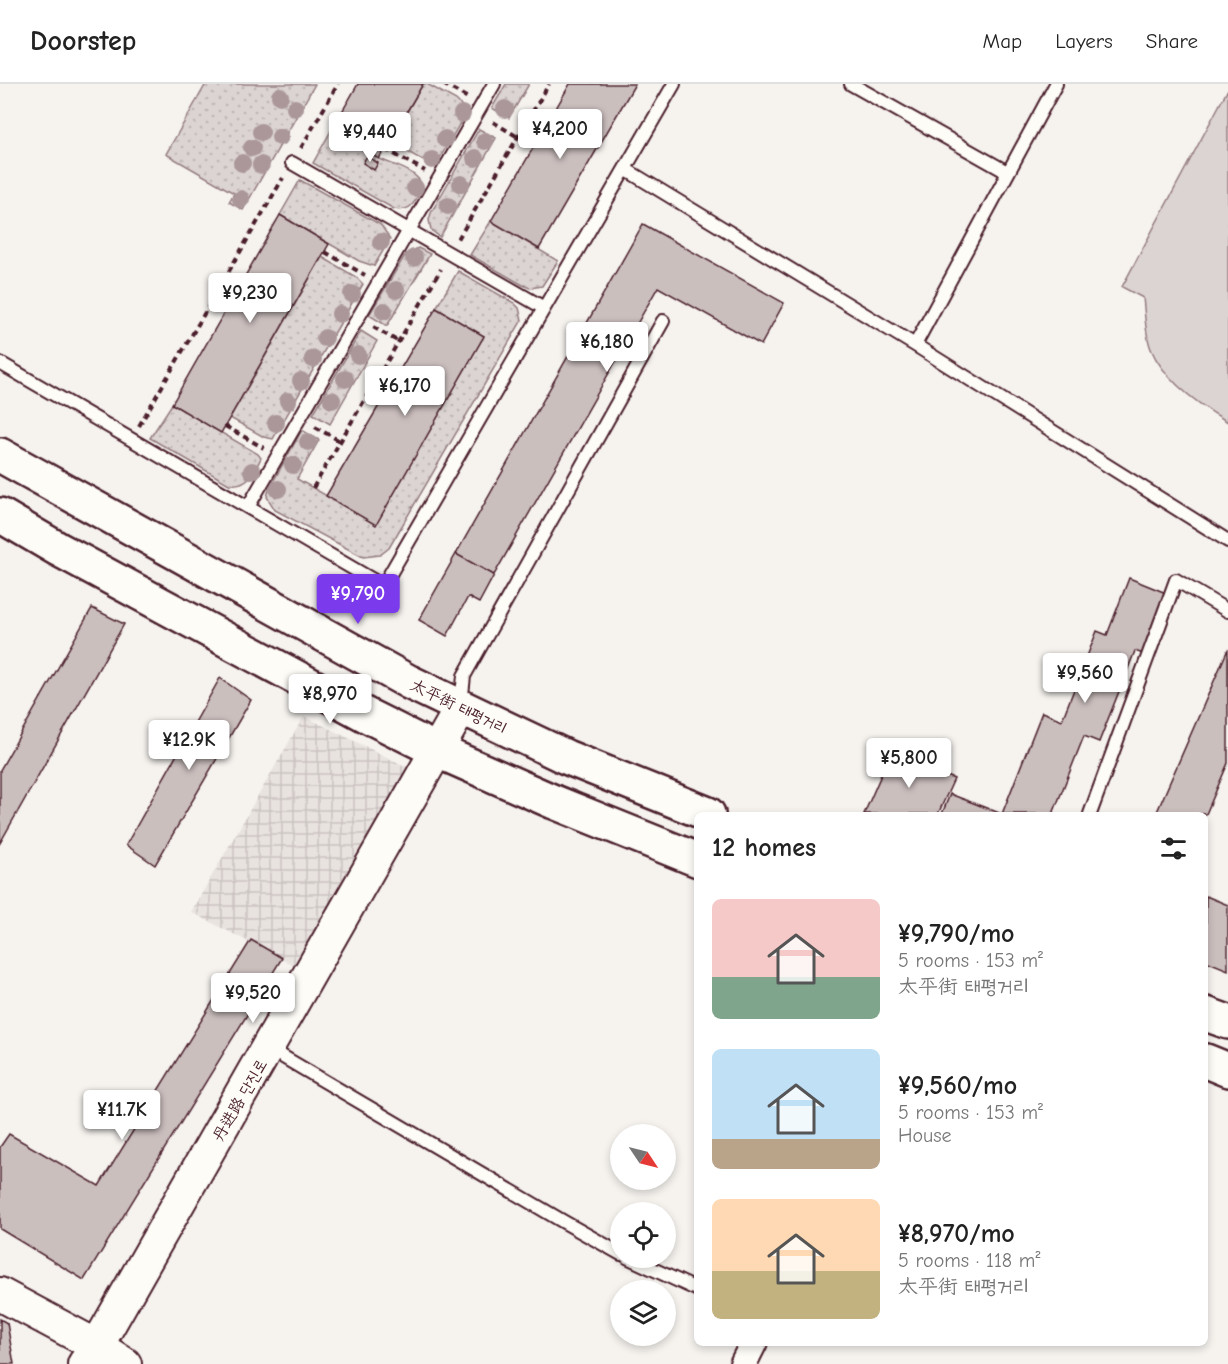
<!DOCTYPE html>
<meta charset="utf-8">
<style>
body{margin:0;font-family:"Comic Neue","LXGW WenKai TC","Poor Story",sans-serif;background:#f2f2f2;color:#222;height:100vh;display:flex;flex-direction:column;font-size:22px;white-space:nowrap}
*{box-sizing:border-box;margin:0}
p{font-size:20px;color:#767676}
.icon{flex:none;width:33px;height:33px;fill:none;stroke:currentColor;stroke-width:2;stroke-linecap:round;stroke-linejoin:round}
.map{position:relative;flex:1;overflow:hidden}
.side{position:absolute;left:694px;top:728px;width:514px;height:534px;display:flex;flex-direction:column;background:#fff;border-radius:9px;box-shadow:0 3px 9px #0003}
.side>*{flex:none}
.needle{width:39px;rotate:125deg}
.tools{position:absolute;left:610px;top:1040px;display:grid;gap:12px}
.tools a{display:grid;place-items:center;width:66px;height:66px;border-radius:50%;background:#fff;box-shadow:0 3px 9px #0003;font-size:30px}
.price{position:absolute;translate:-50% -51px;padding:0 14px;border-radius:6px;background:#fff;color:#222;font-size:20px;line-height:39px;filter:drop-shadow(0 2px 3px #0008)}
.price::after{content:'';position:absolute;left:50%;top:36px;width:18px;height:14px;margin-left:-9px;background:inherit;clip-path:polygon(0 0,100% 0,50% 100%)}
.price.selected{background:#7c3aed;color:#fff}
ul{padding:0;list-style:none}
li{display:flex;align-items:center;gap:18px;height:150px;padding:0 18px}
li span{display:grid;place-items:center;flex:none;width:168px;height:120px;border-radius:9px;color:#555}
li>.icon{margin-inline-start:auto}
span .icon{width:72px;height:72px;fill:#fffc;stroke-width:1}
li b{font-size:26px}
h2{display:flex;justify-content:space-between;align-items:center;height:72px;padding:0 18px;font-size:26px}
header{display:flex;align-items:center;gap:36px;box-sizing:border-box;height:84px;padding:0 30px;background:#fff;border-bottom:2px solid #e0e0e0}
header strong{font-size:28px}
nav{display:flex;gap:33px;margin-inline-start:auto;font-size:21px}
.map>svg:first-child{display:block}
.industrial{fill:url(#industrial-grid)}
.grass{fill:url(#grass-dots);stroke:#937a7e;stroke-width:1.5}
.park{fill:#dcd4d2;stroke:#937a7e;stroke-width:1.5}
.building{fill:#cbbfbe;stroke:#4a1f2b;stroke-width:1.5}
.lines{fill:none;stroke-linecap:round;stroke-linejoin:round}
.service-casing{stroke:#4a1f2b;stroke-width:16}
.minor-casing{stroke:#4a1f2b;stroke-width:30}
.tertiary-casing{stroke:#4a1f2b;stroke-width:36}
.secondary-casing{stroke:#4a1f2b;stroke-width:38}
.path{stroke:#4a1f2b;stroke-width:4;stroke-dasharray:6 4.5;stroke-linecap:butt}
.service{stroke:#fdfcf7;stroke-width:12}
.minor{stroke:#fdfcf7;stroke-width:26}
.tertiary{stroke:#fdfcf7;stroke-width:32}
.secondary{stroke:#fdfcf7;stroke-width:33}
.tree{fill:#ab979a}
.labels{text-anchor:middle;stroke-width:5;stroke-linejoin:round;paint-order:stroke}
.street-label{font-size:16px;fill:#4a1f2b;stroke:#fdfcf7}
</style>
<header>
<strong>Doorstep</strong>
<nav><a>Map</a><a>Layers</a><a>Share</a></nav>
</header>
<div class="map">
<svg width="1228" height="1280" viewBox="0 0 1228 1280">
<defs>
<pattern id="industrial-grid" width="8" height="8" patternUnits="userSpaceOnUse" patternTransform="scale(1.5)"><rect width="8" height="8" fill="#e9e3e0"/><path d="M0 4h8M4 0v8" fill="none" stroke="#c9c2c0"/></pattern>
<pattern id="grass-dots" width="8" height="8" patternUnits="userSpaceOnUse" patternTransform="scale(1.5)"><rect width="8" height="8" fill="#dcd4d2"/><path d="M2 2h.1M6 6h.1" fill="none" stroke="#beb6b4" stroke-width="1.8" stroke-linecap="round"/></pattern>
</defs>
<rect width="100%" height="100%" fill="#f6f3ef"/>
<filter id="ink" filterUnits="userSpaceOnUse"><feTurbulence type="fractalNoise" baseFrequency=".0167" numOctaves="2"/><feDisplacementMap in="SourceGraphic" scale="12" xChannelSelector="R" yChannelSelector="G"/><feConvolveMatrix kernelMatrix="1 2 1 2 8 2 1 2 1" color-interpolation-filters="sRGB"/></filter>
<g filter="url(#ink)">
<path class="industrial" d="M304 632 411 685 302 886 191 828Z"/>
<path class="grass" d="M206 0H315L243 126 229 118 234 109 166 70Z
M423 0H427L456 16 467 27 437 79 424 77 390 58Z
M506 0H529L509 34 492 24Z
M479 45 496 54 440 153 431 146 429 136 431 129Z
M331 47C347 56 363 68 380 75 395 82 416 86 423 102 416 116 412 129 394 125L313 79Z
M300 96 381 141 390 155 374 182 359 177 280 131Z
M491 137 558 177 542 202 530 204 523 201 470 171Z
M418 164 430 170 387 242 369 231 404 173 408 168Z
M322 173 356 193 363 200 273 355 264 353 230 334Z
M458 187 514 219 519 224 522 236 389 464 380 471 363 473 275 426 267 413 269 405 302 346 319 356 297 395 376 440 484 252 436 224Z
M361 247 377 257 330 340 313 330Z
M172 320 258 370 261 374C254 388 248 403 229 400L150 354Z"/>
<path class="park" d="M1228 5V338C1199 321 1164 296 1151 265 1145 250 1145 230 1143 214L1122 203Z"/>
<path class="building" d="M358 0H423L379 75 331 47Z
M570 0H635L539 165 491 137Z
M367 72 378 79 374 86 363 79Z
M280 131 329 160 221 349 172 320Z
M643 140 784 219 761 261 658 203 494 491 456 470Z
M436 224 484 252 376 441 326 412Z
M456 470 494 491 479 519 468 513 447 552 419 536Z
M1129 494 1166 509 1143 570 1135 567 1099 658 1084 652 1053 730H1002L1042 628 1062 636 1097 547 1107 551Z
M92 524 124 540 0 759V686Z
M1228 565V679L1206 730H1156Z
M220 594 251 616 155 781 126 761Z
M891 668 954 695 938 730H864Z
M950 710 1002 730H942Z
M1206 812 1228 821V886L1206 877Z
M251 856 282 874 84 1196 0 1145V1063L9 1050 99 1102Z
M0 1235 7 1239 14 1280H0Z"/>
<g class="lines">
<g class="service-casing">
<path id="service" d="M851 0 1007 88
M292 79 544 224
M625 85 915 261 1228 457
M915 261 1056 0
M0 279 383 502 674 0
M248 423 494 0
M461 620 464 592 663 237
M1090 730 1176 496 1228 527
M268 964 564 1138 621 1170
M627 1173 698 1206"/>
</g>
<g class="minor-casing">
<path id="minor" d="M743 1280 754 1258"/>
</g>
<g class="tertiary-casing">
<path id="tertiary" d="M0 1210 97 1262 125 1280
M84 1280 97 1262 461 624"/>
</g>
<g class="secondary-casing">
<path id="secondary" d="M0 371 409 598 566 673 708 730
M0 431 58 465 366 631 438 667 554 718 698 776
M1206 930 1228 938
M1206 977 1228 986"/>
</g>
<path class="path" d="M443 0 468 14
M493 38 518 53
M301 64 338 0
M385 65 425 87
M458 155 549 0
M325 168 365 191
M373 243 399 258
M139 342 283 94
M225 342 264 364
M315 343 340 357
M313 404 441 185"/>
<use href="#service" class="service"/>
<use href="#minor" class="minor"/>
<use href="#tertiary" class="tertiary"/>
<use href="#secondary" class="secondary"/>
</g>
<g class="tree">
<circle cx="280" cy="12" r="9"/>
<circle cx="295" cy="24" r="9"/>
<circle cx="505" cy="25" r="9"/>
<circle cx="462" cy="30" r="9"/>
<circle cx="261" cy="48" r="9"/>
<circle cx="280" cy="53" r="9"/>
<circle cx="445" cy="55" r="9"/>
<circle cx="485" cy="57" r="9"/>
<circle cx="252" cy="64" r="9"/>
<circle cx="475" cy="74" r="9"/>
<circle cx="432" cy="76" r="9"/>
<circle cx="242" cy="79" r="9"/>
<circle cx="261" cy="81" r="9"/>
<circle cx="461" cy="100" r="9"/>
<circle cx="415" cy="104" r="9"/>
<circle cx="241" cy="115" r="9"/>
<circle cx="448" cy="122" r="9"/>
<circle cx="381" cy="158" r="9"/>
<circle cx="414" cy="174" r="9"/>
<circle cx="396" cy="206" r="9"/>
<circle cx="352" cy="210" r="9"/>
<circle cx="384" cy="227" r="9"/>
<circle cx="340" cy="230" r="9"/>
<circle cx="325" cy="254" r="9"/>
<circle cx="358" cy="271" r="9"/>
<circle cx="313" cy="275" r="9"/>
<circle cx="345" cy="295" r="9"/>
<circle cx="301" cy="297" r="9"/>
<circle cx="332" cy="316" r="9"/>
<circle cx="288" cy="317" r="9"/>
<circle cx="276" cy="339" r="9"/>
<circle cx="308" cy="358" r="9"/>
<circle cx="293" cy="381" r="9"/>
<circle cx="252" cy="387" r="9"/>
<circle cx="278" cy="405" r="9"/>
</g>
</g>
<g class="labels">
<g class="street-label">
<text transform="translate(459 622) rotate(26)" y="6">太平街 태평거리</text>
<text transform="translate(239 1016) rotate(-60)" y="6">丹进路 단진로</text>
</g>
</g>
</svg>
<div class="tools">
<a><svg class="needle" viewBox="-14 -14 28 28"><path d="M0-13l5 13h-10z" fill="#e53935"/><path d="M0 13l5-13h-10z" fill="#767676"/></svg></a>
<a><svg class="icon" aria-label="locate" viewBox="0 0 24 24"><circle cx="12" cy="12" r="6"/><path d="M12 2v4M12 18v4M2 12h4M18 12h4"/></svg></a>
<a><svg class="icon" aria-label="layers" viewBox="0 0 24 24"><path d="M12 4l9 5-9 5-9-5zM3 14l9 5 9-5"/></svg></a>
</div>
<b class="price" style="left:560px;top:76px">¥4,200</b>
<b class="price" style="left:370px;top:79px">¥9,440</b>
<b class="price" style="left:250px;top:240px">¥9,230</b>
<b class="price" style="left:607px;top:289px">¥6,180</b>
<b class="price" style="left:405px;top:333px">¥6,170</b>
<b class="price selected" style="left:358px;top:541px">¥9,790</b>
<b class="price" style="left:1085px;top:620px">¥9,560</b>
<b class="price" style="left:330px;top:641px">¥8,970</b>
<b class="price" style="left:189px;top:687px">¥12.9K</b>
<b class="price" style="left:909px;top:705px">¥5,800</b>
<b class="price" style="left:253px;top:940px">¥9,520</b>
<b class="price" style="left:122px;top:1057px">¥11.7K</b>
<section class="side">
<h2>12 homes<svg class="icon" aria-label="filters" viewBox="0 0 24 24"><path d="M4 7h16M4 17h16"/><circle cx="9" cy="7" r="2"/><circle cx="15" cy="17" r="2"/></svg></h2>
<ul>
<li><span style="background:linear-gradient(#f6c9c9 65%,#7fa58c 0)"><svg class="icon" aria-label="home" viewBox="0 0 24 24"><path d="M3 11l9-7 9 7M6 9v11h12V9"/></svg></span><div><b>¥9,790/mo</b><p>5 rooms · 153 m²</p><p>太平街 태평거리</p></div></li>
<li><span style="background:linear-gradient(#bfe0f5 75%,#b9a48a 0)"><svg class="icon" aria-label="home" viewBox="0 0 24 24"><path d="M3 11l9-7 9 7M6 9v11h12V9"/></svg></span><div><b>¥9,560/mo</b><p>5 rooms · 153 m²</p><p>House</p></div></li>
<li><span style="background:linear-gradient(#ffd9b3 60%,#c2b280 0)"><svg class="icon" aria-label="home" viewBox="0 0 24 24"><path d="M3 11l9-7 9 7M6 9v11h12V9"/></svg></span><div><b>¥8,970/mo</b><p>5 rooms · 118 m²</p><p>太平街 태평거리</p></div></li>
</ul>
</section>
</div>
